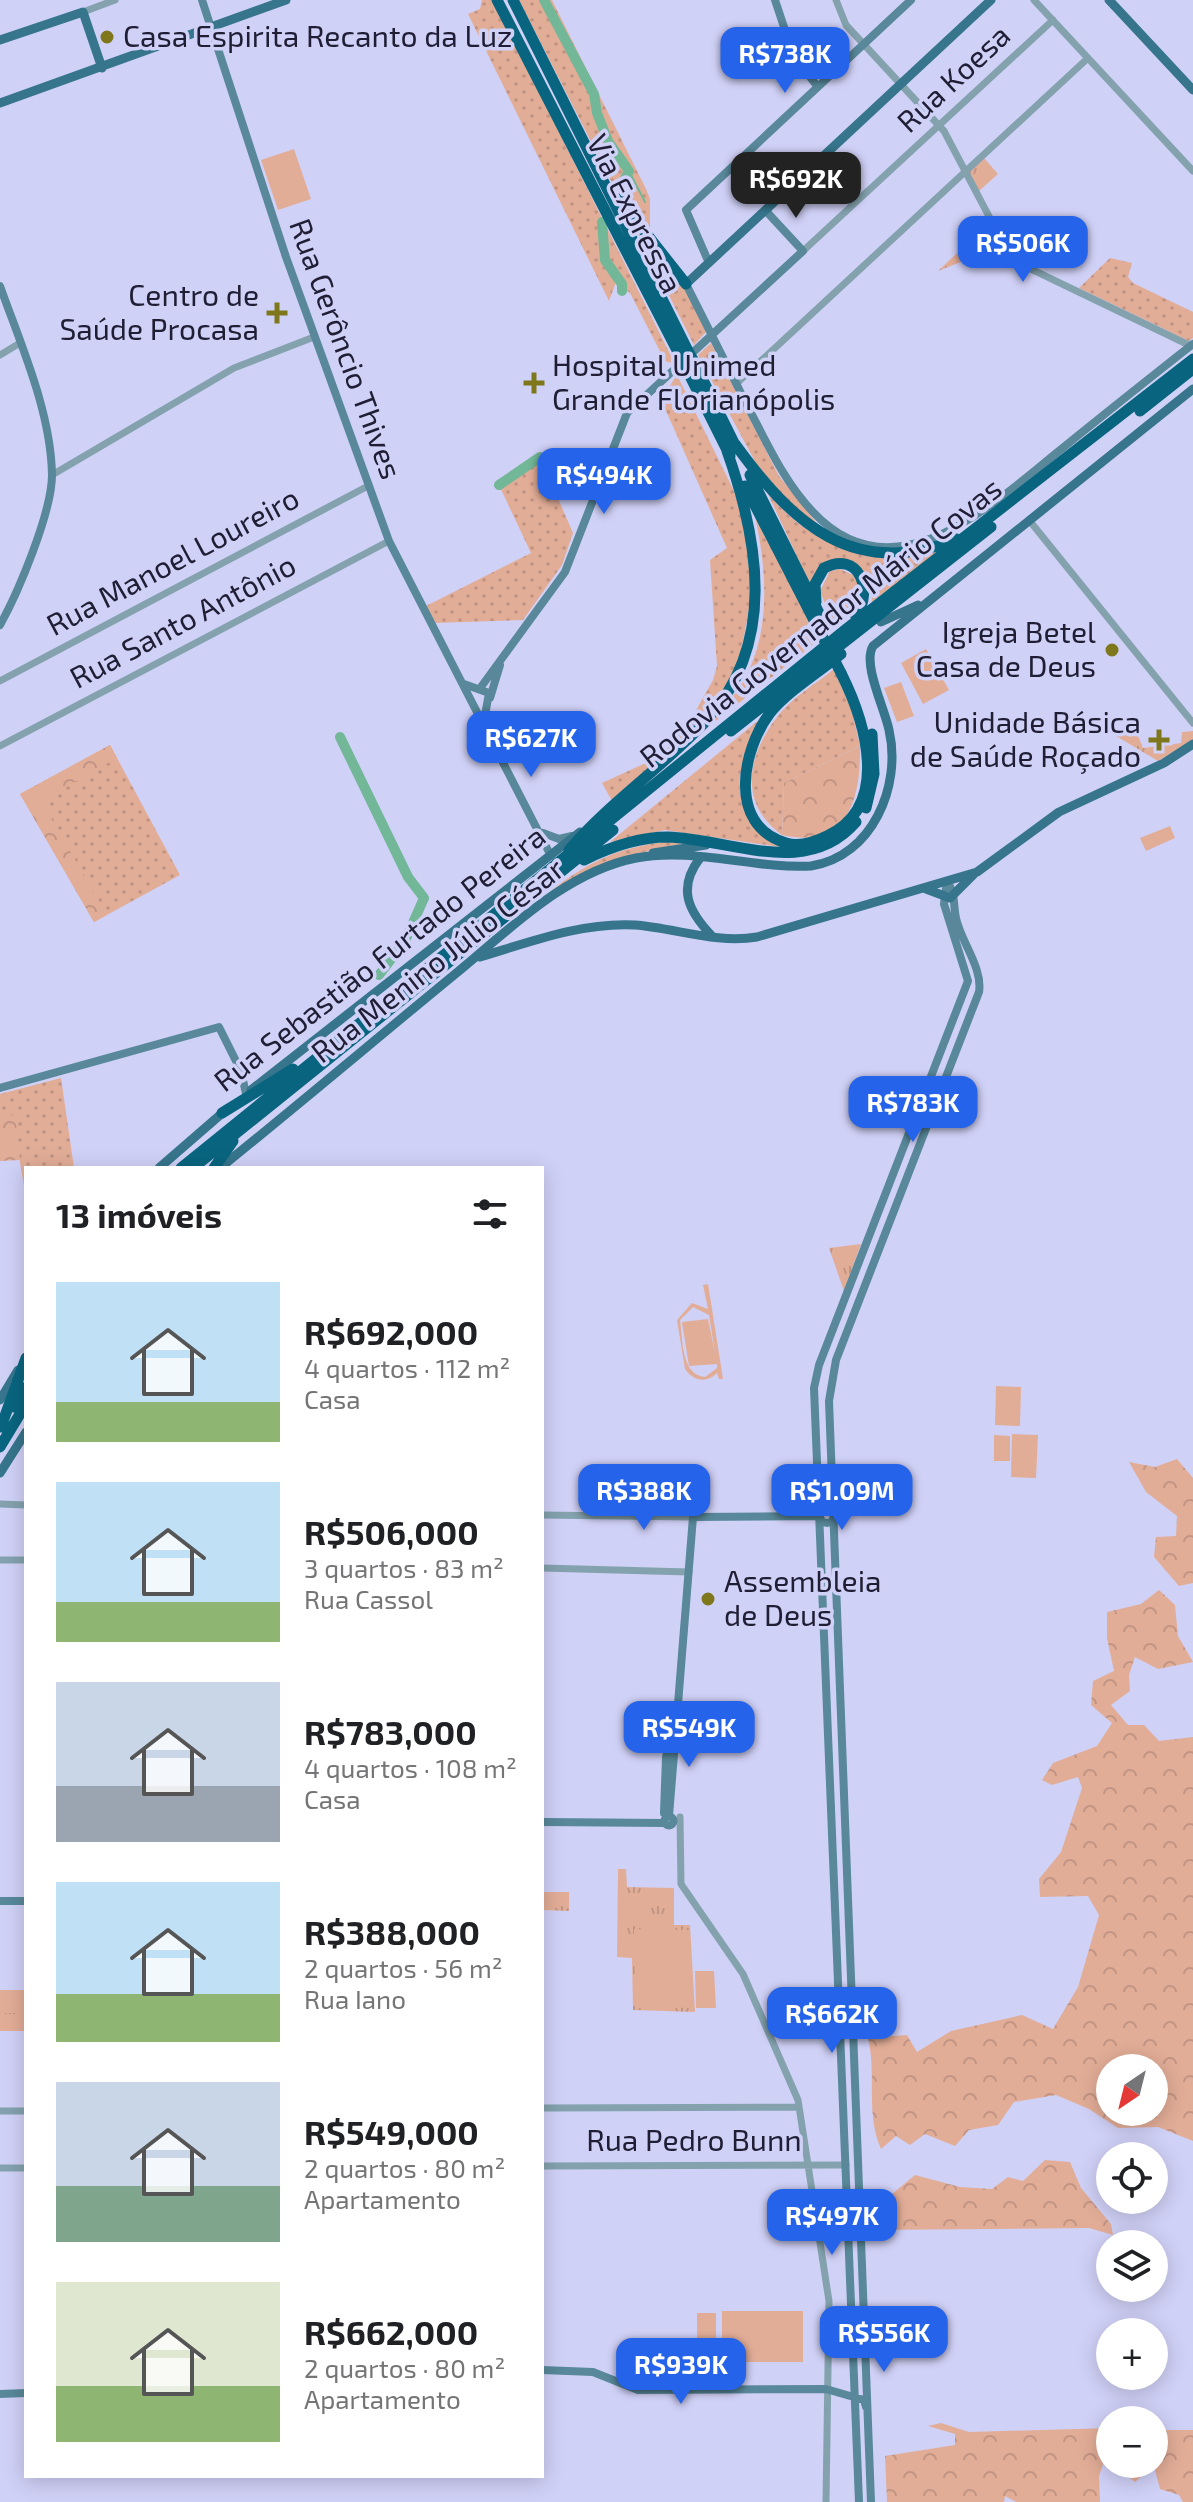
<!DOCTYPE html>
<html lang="pt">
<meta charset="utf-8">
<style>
body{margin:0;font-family:"Exo 2",sans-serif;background:#f2f2f2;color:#202124;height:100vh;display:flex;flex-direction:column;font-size:30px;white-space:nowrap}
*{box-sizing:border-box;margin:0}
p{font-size:26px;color:#757577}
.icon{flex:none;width:44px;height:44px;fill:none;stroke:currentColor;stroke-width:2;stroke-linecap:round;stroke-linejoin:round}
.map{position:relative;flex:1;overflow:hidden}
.details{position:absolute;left:24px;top:1166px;width:520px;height:1312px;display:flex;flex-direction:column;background:#fff;border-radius:0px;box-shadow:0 4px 20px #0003}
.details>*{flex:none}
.needle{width:52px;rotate:215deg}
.fabs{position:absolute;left:1096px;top:2054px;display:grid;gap:16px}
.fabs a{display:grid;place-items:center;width:72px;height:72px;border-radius:50%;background:#fff;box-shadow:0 4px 20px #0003;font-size:40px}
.price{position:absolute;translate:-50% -68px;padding:0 18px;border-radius:16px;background:#2563eb;color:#fff;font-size:26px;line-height:52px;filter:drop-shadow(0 2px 4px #0008)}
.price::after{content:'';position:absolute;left:50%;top:48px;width:24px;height:18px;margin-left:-12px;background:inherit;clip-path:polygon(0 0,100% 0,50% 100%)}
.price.on{background:#222;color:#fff}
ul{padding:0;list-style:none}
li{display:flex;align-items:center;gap:24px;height:200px;padding:0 32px}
li span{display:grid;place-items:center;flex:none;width:224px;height:160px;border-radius:0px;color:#555}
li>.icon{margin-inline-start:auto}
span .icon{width:96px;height:96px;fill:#fffc;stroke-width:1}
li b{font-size:34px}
h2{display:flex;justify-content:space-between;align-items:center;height:96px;padding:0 32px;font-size:34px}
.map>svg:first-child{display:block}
.grass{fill:url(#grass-dots)}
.forest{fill:url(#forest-crowns);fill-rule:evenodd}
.park{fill:url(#park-tufts)}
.garden{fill:#e2ad97;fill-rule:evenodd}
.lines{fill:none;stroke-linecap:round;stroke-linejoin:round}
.stream{stroke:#72b798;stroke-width:2}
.river{stroke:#72b798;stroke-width:10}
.tertiary{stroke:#83a2ae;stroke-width:7}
.secondary{stroke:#58889a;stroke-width:8}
.primary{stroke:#36758c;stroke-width:9}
.motorway{stroke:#09657f;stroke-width:11}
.motorway-bridge{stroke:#09657f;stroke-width:11}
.poi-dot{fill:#7f771b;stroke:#d0d1f7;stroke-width:3}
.labels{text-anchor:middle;stroke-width:7;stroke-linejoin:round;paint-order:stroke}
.poi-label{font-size:30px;fill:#1f1e35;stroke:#d0d1f7;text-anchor:start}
.street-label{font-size:30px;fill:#1f1e35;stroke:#d0d1f7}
</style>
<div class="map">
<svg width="1193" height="2502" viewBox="0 0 1193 2502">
<defs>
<pattern id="grass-dots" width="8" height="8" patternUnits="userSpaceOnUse" patternTransform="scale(2)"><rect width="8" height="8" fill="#e2ad97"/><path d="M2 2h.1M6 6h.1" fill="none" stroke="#c19483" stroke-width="1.8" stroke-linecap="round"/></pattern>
<pattern id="forest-crowns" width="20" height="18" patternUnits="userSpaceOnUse" patternTransform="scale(2)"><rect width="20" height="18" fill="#e2ad97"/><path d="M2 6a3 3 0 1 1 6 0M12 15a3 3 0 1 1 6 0" fill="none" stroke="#c19483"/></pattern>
<pattern id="park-tufts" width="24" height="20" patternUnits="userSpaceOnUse" patternTransform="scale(2)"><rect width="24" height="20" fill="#e2ad97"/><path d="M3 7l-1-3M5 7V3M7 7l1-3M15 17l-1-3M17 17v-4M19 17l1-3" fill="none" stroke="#c19483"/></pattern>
</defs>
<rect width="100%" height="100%" fill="#d0d1f7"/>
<path class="grass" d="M482 0H493L675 364 665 361 630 293 616 282 609 301 468 14 480 9Z
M519 0H552L646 189 650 199V229L611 181Z
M635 228 685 285 706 332 694 345Z
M1110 258 1132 263 1128 277 1133 283 1193 312V338L1189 341 1079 288Z
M711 343 779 476 824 532 765 480 698 355Z
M677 375 734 491 746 526 751 599 739 662 727 688 699 725 612 801 602 783 661 756 690 721 713 680 717 666 710 560 727 548 659 395 667 390Z
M540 457 573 533 562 565 523 620 434 623 426 606 531 553 499 485Z
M768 494C806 535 819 541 875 550 899 553 918 555 942 550L872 602C872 572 856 566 830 563L813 591Z
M754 512 819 640 703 731C715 717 729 703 739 688 773 637 767 568 754 512Z
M840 569 857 577 861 598 833 625 820 591 830 571Z
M834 669 852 711 860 746 784 783 782 835C736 802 748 752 781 712 795 696 817 683 834 669Z
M765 715C734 767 723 808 780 847L665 830 610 842Z
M110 745 180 875 94 922 20 794Z
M667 842 692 843C629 850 589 872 536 904 576 868 613 847 667 842Z
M61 1078 74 1168H26L24 1186 12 1116 0 1117V1094Z"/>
<path class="forest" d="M110 745 117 758 41 801 107 915 94 922 20 794Z
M860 746C861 799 848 850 782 835L784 783Z
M15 1115 20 1160 0 1161V1116Z
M1177 1459 1193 1478V1583L1179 1586 1154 1557 1156 1537 1176 1536 1177 1516 1146 1492 1129 1462 1155 1467Z
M1159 1590 1175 1605 1178 1636 1193 1662 1158 1669 1135 1657 1129 1675 1130 1691 1111 1705 1128 1725H1144L1159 1741 1193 1737V2141L1158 2127 1118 2128 1089 2109 1056 2095 1014 2102 998 2125 969 2130 955 2146 925 2134 910 2145 896 2136 881 2149C865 2113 877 2076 868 2038L907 2035 917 2052 951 2031 1022 2015 1053 2029 1078 1987 1099 1915 1088 1896 1040 1897 1039 1879 1061 1852 1082 1788 1078 1777 1052 1785 1042 1780 1053 1763 1097 1746 1112 1723 1091 1705 1093 1681 1114 1671 1107 1638V1612L1141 1604ZM1110 2068H1154V2112H1110Z
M1045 2160 1070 2162 1081 2188 1111 2224 1113 2235 1089 2228 873 2230 871 2221 888 2216 892 2194 915 2175 960 2187 992 2189 1008 2177 1023 2181Z
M833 2201 841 2206 844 2229 826 2230 821 2211Z
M941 2423 969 2432 1110 2428V2462L1105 2458 1099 2476 1100 2502H1016L1005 2496 1004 2502H887L885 2456 955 2445V2434L928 2426Z
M1154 2430H1193V2502H1183L1179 2495 1160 2489 1154 2466 1135 2482 1112 2464H1154Z"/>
<path class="park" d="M984 158 998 174 979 191 969 172Z
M989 223 1001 246 938 271Z
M1111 728H1135L1143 748 1181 743 1182 732 1193 731V741L1158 761 1111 733Z
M861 1244 844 1291 829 1248Z
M618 1869H626L627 1887 674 1888V1925H690L695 2012 633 2010 632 1958 617 1957Z
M542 1892H569V1911L542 1910Z
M0 1990H26V2031H0Z"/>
<path class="garden" d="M294 149 311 199 278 210 261 160Z
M926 649 949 690 923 704 901 663Z
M901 682 914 716 897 722 884 688Z
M1170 826 1175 838 1146 851 1140 838Z
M708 1284 723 1379H719L717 1373C707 1383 694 1382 685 1369L677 1320 692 1303 708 1309 703 1285ZM693 1307 709 1315 715 1353 708 1319 682 1322 689 1366 717 1364V1368L705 1377C681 1375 683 1340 680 1320Z
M996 1386 1021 1387 1020 1426 995 1425Z
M1012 1434 1038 1435 1036 1478 1011 1477Z
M994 1435 1010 1436V1461H994Z
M627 1893H651V1921H627Z
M634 1929 689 1930 691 2008 635 2006Z
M695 1971H714L716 2008H696Z
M0 1994H26V2013H0Z
M722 2311H803V2362H722Z
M697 2313H716V2353H697Z"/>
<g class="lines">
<path class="stream" d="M629 171 645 202"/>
<path class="river" d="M544 0 594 94 597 113 608 141 629 171 621 186
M602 222 605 260 622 284V291
M499 485 540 457
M340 737 408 877 424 898 405 941 379 975"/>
<path class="tertiary" d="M836 0 846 25 944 131 1012 260 1191 346
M1034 0 1193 171
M83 12 115 0
M803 251 1053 20
M0 355 20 343
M736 384 1088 58
M52 475 234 368 314 337
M1029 520 1193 723
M0 681 368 486
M0 746 389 541
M0 1504 26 1505
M542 1515 693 1517
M0 1560H26
M542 1568 689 1572
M680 1817 681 1884 743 1974 798 2100 829 2301 826 2502
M542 2108 799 2107
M0 2111H26
M542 2166 846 2165
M0 2168H26"/>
<path class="secondary" d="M202 0 286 257 389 541 551 856
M775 0 794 57 818 87
M709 263 686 210 911 0
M686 284C707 326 728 367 749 409 768 445 785 483 813 512 896 601 997 500 1064 447 1107 412 1150 378 1193 344
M0 286C21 345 51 412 52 475 52 512 18 593 0 625
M464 684 489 693 484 721
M481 687 565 572 627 413 803 251 765 210
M490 698 500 665
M543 833 559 839 572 836
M0 1088 219 1027 241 1071 246 1094
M820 1516a7 7 0 1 1 14 0a7 7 0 1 1-14 0Z
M664 1813 666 1757 673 1731
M669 1816 693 1517 819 1516
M664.5 1821a4.5 4.5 0 1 1 9 0a4.5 4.5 0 1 1-9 0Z
M542 1822 665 1823
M0 1901H26
M542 2370 593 2372 638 2390 826 2389 864 2400 866 2407
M0 2394 26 2393
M859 2502 814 1388 819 1365 968 981 944 904 947 881
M871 2502 829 1401 836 1360 979 992C983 968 961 942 956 918 953 905 956 894 947 881"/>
<path class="primary" d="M1109 0 1193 90
M0 40 83 12 102 68
M0 103 286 0
M686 284 991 0
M881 622 918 605
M653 853 706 845
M700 858C677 888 688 911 712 936
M926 889 950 898 974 874
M480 957C530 942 582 922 635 925 675 928 717 944 757 937L977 872 1059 812 1164 763 1193 744
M251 1090 580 832
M159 1168 227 1109
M220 1168C298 1105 376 1039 454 975 508 931 565 872 636 858 693 847 753 869 811 866 872 857 902 786 889 730 885 709 862 664 873 646L1193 389
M0 1400 18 1370
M0 1473 26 1432"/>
<path class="motorway" d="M497 0 680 356
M513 0 688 351
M619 199 686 284
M693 360 737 449
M685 366 730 456
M1140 411 1193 369
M735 444C792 523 854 581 957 539
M750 475 825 625
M745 486 818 628
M816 602 815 584 824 568C859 550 874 590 856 617
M841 654C818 673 788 691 770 713 742 750 727 825 786 843 799 847 815 842 827 836 892 806 865 721 841 673
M731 731 991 527
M866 808 874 774 872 734
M569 850C610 802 663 767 706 721 777 644 759 541 727 451
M584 860C610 847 639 837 668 837 731 839 807 879 856 822
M222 1113 293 1069
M181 1168 845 630 1193 359
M193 1168 613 830
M214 1168 233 1141
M14 1407 26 1387
M1 1427 26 1358
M0 1447 26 1404"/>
<path class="motorway-bridge" d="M688 351 693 360
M680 356 685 366
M818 628 841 673"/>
</g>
<g class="poi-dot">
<circle cx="107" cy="37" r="8"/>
<path d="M273 301h8v8h8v8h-8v8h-8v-8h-8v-8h8z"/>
<path d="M530 371h8v8h8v8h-8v8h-8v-8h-8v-8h8z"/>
<circle cx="1112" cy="650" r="8"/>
<path d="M1155 728h8v8h8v8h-8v8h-8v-8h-8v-8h8z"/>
<circle cx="708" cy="1599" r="8"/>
</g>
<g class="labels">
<g class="poi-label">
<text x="123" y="47">Casa Espirita Recanto da Luz</text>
<text x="259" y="306" text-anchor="end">Centro de<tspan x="259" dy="34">Saúde Procasa</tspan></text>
<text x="552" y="376">Hospital Unimed<tspan x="552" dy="34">Grande Florianópolis</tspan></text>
<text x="1096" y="643" text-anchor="end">Igreja Betel<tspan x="1096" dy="34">Casa de Deus</tspan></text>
<text x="1141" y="733" text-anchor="end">Unidade Básica<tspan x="1141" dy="34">de Saúde Roçado</tspan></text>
<text x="724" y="1592">Assembleia<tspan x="724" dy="34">de Deus</tspan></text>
</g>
<g class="street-label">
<text transform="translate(954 79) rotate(-43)" y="10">Rua Koesa</text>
<text transform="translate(634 214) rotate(63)" y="10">Via Expressa</text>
<text transform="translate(345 349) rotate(70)" y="10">Rua Gerôncio Thives</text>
<text transform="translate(173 562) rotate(-28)" y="10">Rua Manoel Loureiro</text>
<text transform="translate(183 622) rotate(-28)" y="10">Rua Santo Antônio</text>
<text transform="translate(821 623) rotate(-38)" y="10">Rodovia Governador Mário Covas</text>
<text transform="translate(380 959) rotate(-38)" y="10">Rua Sebastião Furtado Pereira</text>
<text transform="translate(438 961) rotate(-38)" y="10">Rua Menino Júlio César</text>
<text x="694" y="2151">Rua Pedro Bunn</text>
</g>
</g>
</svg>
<div class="fabs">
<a><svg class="needle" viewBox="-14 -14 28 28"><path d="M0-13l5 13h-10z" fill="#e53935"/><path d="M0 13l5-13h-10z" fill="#757577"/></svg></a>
<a><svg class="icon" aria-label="locate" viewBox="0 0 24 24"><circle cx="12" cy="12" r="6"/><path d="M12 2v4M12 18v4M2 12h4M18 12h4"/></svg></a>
<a><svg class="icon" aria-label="layers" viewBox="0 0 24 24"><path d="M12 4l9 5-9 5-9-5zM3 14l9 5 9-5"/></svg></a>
<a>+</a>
<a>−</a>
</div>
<b class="price" style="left:785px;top:95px">R$738K</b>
<b class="price on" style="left:796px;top:220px">R$692K</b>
<b class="price" style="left:1023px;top:284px">R$506K</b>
<b class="price" style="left:604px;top:516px">R$494K</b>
<b class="price" style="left:531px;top:779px">R$627K</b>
<b class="price" style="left:913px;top:1144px">R$783K</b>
<b class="price" style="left:644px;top:1532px">R$388K</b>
<b class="price" style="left:842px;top:1532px">R$1.09M</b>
<b class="price" style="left:689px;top:1769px">R$549K</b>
<b class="price" style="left:832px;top:2055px">R$662K</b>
<b class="price" style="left:832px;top:2257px">R$497K</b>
<b class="price" style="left:884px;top:2374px">R$556K</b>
<b class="price" style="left:681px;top:2406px">R$939K</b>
<section class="details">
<h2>13 imóveis<svg class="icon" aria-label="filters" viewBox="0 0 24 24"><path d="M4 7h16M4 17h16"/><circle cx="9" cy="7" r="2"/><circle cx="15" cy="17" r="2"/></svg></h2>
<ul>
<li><span style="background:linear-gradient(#bfe0f5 75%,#8fb573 0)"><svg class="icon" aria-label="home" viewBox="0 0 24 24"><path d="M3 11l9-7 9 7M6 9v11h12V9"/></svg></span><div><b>R$692,000</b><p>4 quartos · 112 m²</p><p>Casa</p></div></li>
<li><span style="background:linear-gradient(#bfe0f5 75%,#8fb573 0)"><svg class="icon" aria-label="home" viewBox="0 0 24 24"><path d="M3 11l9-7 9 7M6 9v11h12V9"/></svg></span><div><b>R$506,000</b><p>3 quartos · 83 m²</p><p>Rua Cassol</p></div></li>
<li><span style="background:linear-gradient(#c9d6e8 65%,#9aa5b1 0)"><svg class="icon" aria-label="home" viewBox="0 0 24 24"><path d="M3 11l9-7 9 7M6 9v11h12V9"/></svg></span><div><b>R$783,000</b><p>4 quartos · 108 m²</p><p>Casa</p></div></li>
<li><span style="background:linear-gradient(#bfe0f5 70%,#8fb573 0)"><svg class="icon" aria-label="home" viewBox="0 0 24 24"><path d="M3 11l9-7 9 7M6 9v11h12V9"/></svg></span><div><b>R$388,000</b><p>2 quartos · 56 m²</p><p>Rua Iano</p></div></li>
<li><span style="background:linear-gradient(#c9d6e8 65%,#7fa58c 0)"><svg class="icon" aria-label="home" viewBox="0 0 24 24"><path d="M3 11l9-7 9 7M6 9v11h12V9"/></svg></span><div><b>R$549,000</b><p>2 quartos · 80 m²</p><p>Apartamento</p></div></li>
<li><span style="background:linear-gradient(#dfe7d0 65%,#8fb573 0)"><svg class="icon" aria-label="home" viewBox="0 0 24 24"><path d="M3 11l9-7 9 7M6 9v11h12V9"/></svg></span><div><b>R$662,000</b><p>2 quartos · 80 m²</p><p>Apartamento</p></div></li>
</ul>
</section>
</div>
